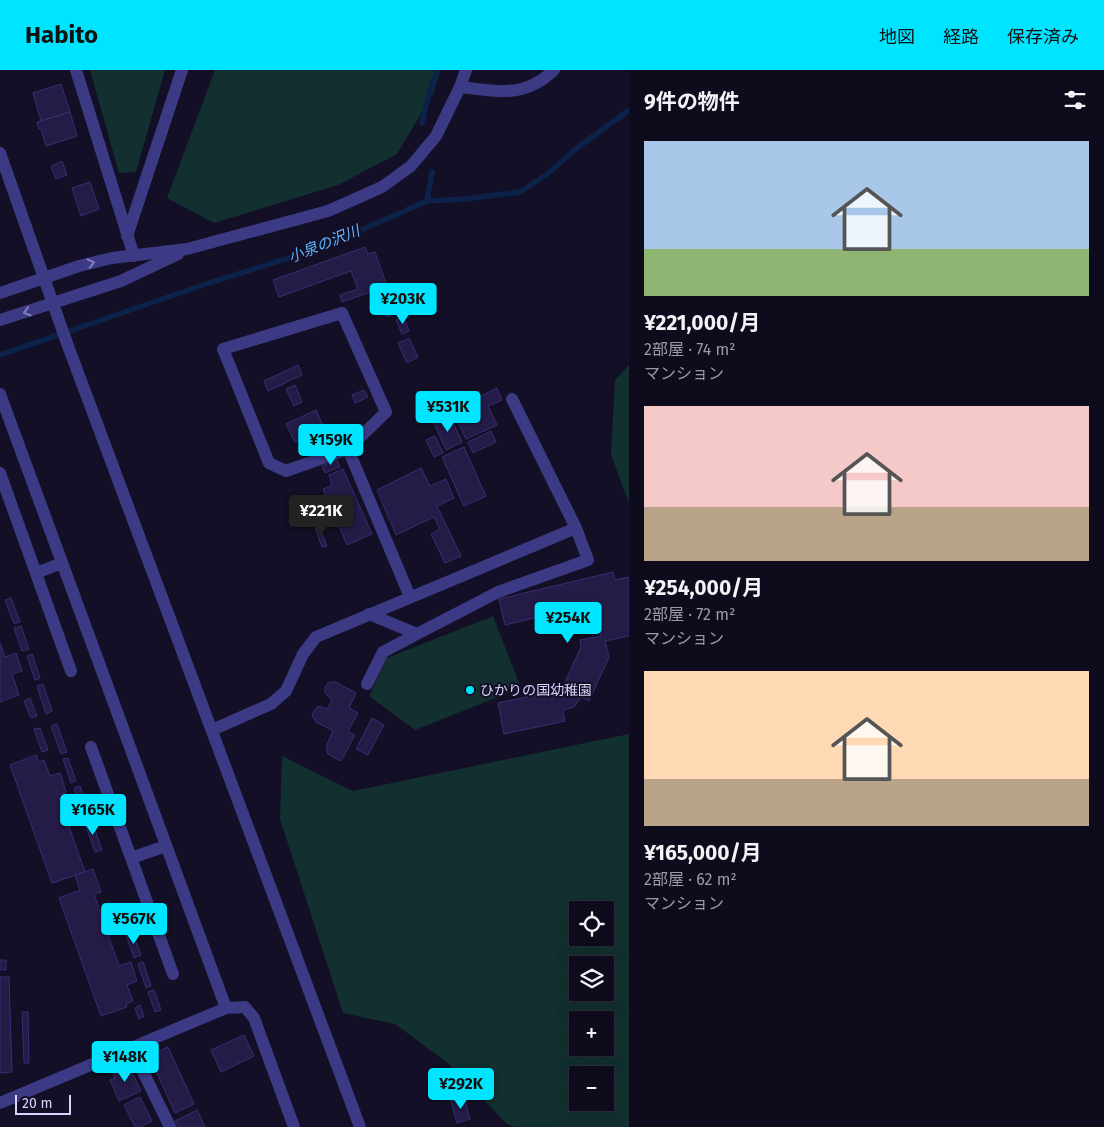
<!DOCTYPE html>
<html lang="ja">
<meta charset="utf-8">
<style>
body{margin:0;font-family:"Fira Sans","Noto Sans JP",sans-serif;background:#171425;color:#f1f3f6;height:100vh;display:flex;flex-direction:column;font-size:19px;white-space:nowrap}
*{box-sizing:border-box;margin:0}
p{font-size:16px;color:#9b9ba3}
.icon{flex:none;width:28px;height:28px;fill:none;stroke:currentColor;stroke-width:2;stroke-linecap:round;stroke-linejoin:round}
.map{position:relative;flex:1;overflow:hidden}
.details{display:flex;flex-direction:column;background:#0e0b1c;width:475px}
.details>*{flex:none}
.fabs{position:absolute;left:569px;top:831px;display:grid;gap:10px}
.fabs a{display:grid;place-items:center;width:45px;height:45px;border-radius:0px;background:#0e0b1c;box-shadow:0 5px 20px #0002,0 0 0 1px #2e2b3b;font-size:25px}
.scale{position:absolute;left:15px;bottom:12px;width:56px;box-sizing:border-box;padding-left:5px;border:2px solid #d9d4ff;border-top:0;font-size:14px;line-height:18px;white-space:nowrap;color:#d9d4ff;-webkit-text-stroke:4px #130f26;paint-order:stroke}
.price{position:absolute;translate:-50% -42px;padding:0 11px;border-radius:5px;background:#00e5ff;color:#111;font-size:16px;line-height:32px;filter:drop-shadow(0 1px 2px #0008)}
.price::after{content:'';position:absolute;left:50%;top:30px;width:15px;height:11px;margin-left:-8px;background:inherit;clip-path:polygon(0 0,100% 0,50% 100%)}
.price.active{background:#222;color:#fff}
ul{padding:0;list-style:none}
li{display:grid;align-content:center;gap:10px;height:265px;padding:0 15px}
li span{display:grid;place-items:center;height:155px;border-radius:0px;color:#555}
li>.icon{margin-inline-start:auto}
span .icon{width:90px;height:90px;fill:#fffc;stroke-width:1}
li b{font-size:21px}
h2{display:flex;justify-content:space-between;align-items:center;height:60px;padding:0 15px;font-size:21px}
header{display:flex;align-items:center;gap:30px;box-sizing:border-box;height:70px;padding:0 25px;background:#00e5ff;color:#111}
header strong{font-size:24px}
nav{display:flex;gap:28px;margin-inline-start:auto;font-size:18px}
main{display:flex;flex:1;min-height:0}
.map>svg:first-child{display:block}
.green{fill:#12302f;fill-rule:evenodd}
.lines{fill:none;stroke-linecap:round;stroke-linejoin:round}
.stream{stroke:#0c2248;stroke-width:5.5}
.building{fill:#241b47;stroke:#3b2d73}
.minor{stroke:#3d3a85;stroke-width:12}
.oneway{stroke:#837fbc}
.poi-dot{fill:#00e5ff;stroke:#130f26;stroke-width:2}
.labels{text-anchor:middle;stroke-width:4;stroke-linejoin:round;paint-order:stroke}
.poi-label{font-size:14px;fill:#d9d4ff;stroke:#130f26;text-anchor:start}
.water-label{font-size:15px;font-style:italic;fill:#62b6ff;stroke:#130f26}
</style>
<header>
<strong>Habito</strong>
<nav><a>地図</a><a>経路</a><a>保存済み</a></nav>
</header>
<main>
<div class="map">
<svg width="629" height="1057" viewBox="0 0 629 1057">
<rect width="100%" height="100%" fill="#130f26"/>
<path class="green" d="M90 0H165L136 102 119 103Z
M215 0H440L434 22 397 84 338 115 214 153 167 128Z
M629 295V433L611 385 615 310Z
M493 546 521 618 415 660 369 626 387 588Z
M629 664V1057H515L507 1054 449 994 395 954 343 943 280 749 282 686 353 721ZM578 840H605V868H578ZM578 895H605V922H578ZM578 950H605V978H578ZM578 1005H605V1032H578Z"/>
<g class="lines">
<path class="stream" d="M422 53 428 27 438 0
M427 131 432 102
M0 285 209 213 318 179 427 131 464 129 520 122 546 105 577 78 629 40"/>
</g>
<path class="building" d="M61 14 70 42 41 51 33 23Z
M70 42 77 66 46 76 41 59H39L37 52Z
M62 91 67 105 56 109 51 96Z
M90 112 99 139 81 146 72 118Z
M365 177 368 184 375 182 387 216 342 232 340 225 358 219 351 201 279 227 273 210Z
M392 222 401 241 386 247 378 229Z
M403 246 409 261 402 264 396 250Z
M409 268 418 287 407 293 398 273Z
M298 295 302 305 268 321 264 311Z
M295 315 302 332 294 336 286 319Z
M497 318 502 330 488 336 497 355 466 369 452 340Z
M364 320 368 327 355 333 352 325Z
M316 340 324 358 295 372 286 354Z
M450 346 462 372 446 380 434 353Z
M491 361 496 372 473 383 468 372Z
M435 366 443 383 434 387 426 370Z
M464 377 486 426 464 436 442 387Z
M337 390 340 397 325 403 322 396Z
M421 398 430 416 446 409 454 428 437 436 461 486 445 493 431 464 440 459 434 447 396 465 377 420Z
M343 399 372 464 347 475 323 419 332 415 329 405Z
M319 456 327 476 322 477 315 458Z
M613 502 615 510 629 507V566L605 571 609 587 589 631 581 627 574 637 563 640 565 651 504 664 498 633 559 620 560 624 568 622 562 619 581 577 580 570 601 566 594 534 505 555 499 529Z
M11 528 20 552 14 554 5 530Z
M21 556 29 579 22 581 14 558Z
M0 573 5 587 16 583 22 601 12 604 19 625 0 632Z
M32 584 40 608 35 610 27 586Z
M331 612H336L356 623 349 638 358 643 348 661 355 665 341 691 328 684 326 677 333 661 316 652 312 645 316 638 319 636 327 639 332 630 325 623V618L327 614Z
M43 614 52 641 46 644 37 616Z
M30 628 37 646 31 648 24 631Z
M372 648 384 655 368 685 356 679Z
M57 654 67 682 61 684 51 656Z
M40 658 48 680 42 682 34 659Z
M36 685 39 692 44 690 50 706 60 703 66 722 58 725 85 802 52 813 10 695Z
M68 688 76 711 71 713 63 689Z
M80 716 90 743 83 746 74 718Z
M91 749 102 780 95 782 84 751Z
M93 799 101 822 94 824 119 896 131 892 137 911 127 915 133 931 126 934 127 937 101 946 59 828 80 820 75 805Z
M122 834 131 859 125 861 116 836Z
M133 863 141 885 134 888 126 865Z
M0 890H6V900H0Z
M143 892 151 916 146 918 138 894Z
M0 907H9L12 1002 0 1003Z
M154 920 161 940 155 942 148 922Z
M140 935 144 946 139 949 135 938Z
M22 942H28L29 993H24Z
M244 965 254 986 221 1002 211 980Z
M168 977 194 1034 175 1043 149 986Z
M128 994 141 1021 119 1031 110 1010 115 1008 112 1001Z
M140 1027 152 1051 140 1057H135L124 1035Z
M464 1027 470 1049 457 1053 451 1031Z
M197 1040 205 1057H178L175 1051Z"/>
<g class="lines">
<path class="minor" d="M76 0 134 186
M460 17C497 21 524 29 554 0
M0 83 68 276 360 1057
M127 166 182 0
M0 223 79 196 112 188 187 179 328 141 382 117 411 96 436 66 460 17 466 0
M0 250 121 211 178 184
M0 324 226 938 245 937 254 948 294 1057
M348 379 386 342 342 243 223 279 269 393 286 401 348 379 410 527
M0 403 71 601
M36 503 62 493
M369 544 417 564 498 522 588 490 576 458
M367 614 383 582 417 564
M212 660 271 634 286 621 303 584 316 567 576 458 512 329
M91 677 173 904
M131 788 166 776
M131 977 170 1057
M0 1033 226 938"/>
</g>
<defs><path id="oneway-chevron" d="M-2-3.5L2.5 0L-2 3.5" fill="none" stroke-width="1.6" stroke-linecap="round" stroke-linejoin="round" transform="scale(1.25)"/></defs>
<g class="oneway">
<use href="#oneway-chevron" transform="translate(91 193) rotate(-13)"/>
<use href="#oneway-chevron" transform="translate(27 242) rotate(163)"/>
</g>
<circle class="poi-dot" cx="470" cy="620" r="5"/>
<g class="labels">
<g class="poi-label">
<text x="480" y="625">ひかりの国幼稚園</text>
</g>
<g class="water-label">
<text transform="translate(324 174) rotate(-22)" y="5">小泉の沢川</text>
</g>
</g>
</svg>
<div class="fabs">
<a><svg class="icon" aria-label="locate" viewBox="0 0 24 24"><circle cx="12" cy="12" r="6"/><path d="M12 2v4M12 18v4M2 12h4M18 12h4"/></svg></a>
<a><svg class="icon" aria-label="layers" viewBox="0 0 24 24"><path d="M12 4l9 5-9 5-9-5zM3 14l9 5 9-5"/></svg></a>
<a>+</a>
<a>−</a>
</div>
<div class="scale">20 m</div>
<b class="price" style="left:403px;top:255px">¥203K</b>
<b class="price" style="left:448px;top:363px">¥531K</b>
<b class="price" style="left:331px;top:396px">¥159K</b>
<b class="price active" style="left:321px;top:467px">¥221K</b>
<b class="price" style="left:568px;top:574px">¥254K</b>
<b class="price" style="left:93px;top:766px">¥165K</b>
<b class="price" style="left:134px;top:875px">¥567K</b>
<b class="price" style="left:125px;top:1013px">¥148K</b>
<b class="price" style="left:461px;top:1040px">¥292K</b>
</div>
<section class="details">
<h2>9件の物件<svg class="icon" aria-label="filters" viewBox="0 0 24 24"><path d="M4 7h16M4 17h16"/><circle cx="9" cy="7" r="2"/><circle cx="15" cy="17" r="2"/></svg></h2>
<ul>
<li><span style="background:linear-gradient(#a9c7e8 70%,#8fb573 0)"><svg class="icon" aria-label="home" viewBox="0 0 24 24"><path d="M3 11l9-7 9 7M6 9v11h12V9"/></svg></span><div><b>¥221,000/月</b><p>2部屋 · 74 m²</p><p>マンション</p></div></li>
<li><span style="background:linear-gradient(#f6c9c9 65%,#b9a48a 0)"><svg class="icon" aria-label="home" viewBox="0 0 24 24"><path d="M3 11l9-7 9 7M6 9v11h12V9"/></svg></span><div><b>¥254,000/月</b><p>2部屋 · 72 m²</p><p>マンション</p></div></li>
<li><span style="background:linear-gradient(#ffd9b3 70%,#b9a48a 0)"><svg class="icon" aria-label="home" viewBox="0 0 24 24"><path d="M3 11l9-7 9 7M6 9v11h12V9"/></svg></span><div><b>¥165,000/月</b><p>2部屋 · 62 m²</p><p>マンション</p></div></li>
</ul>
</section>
</main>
